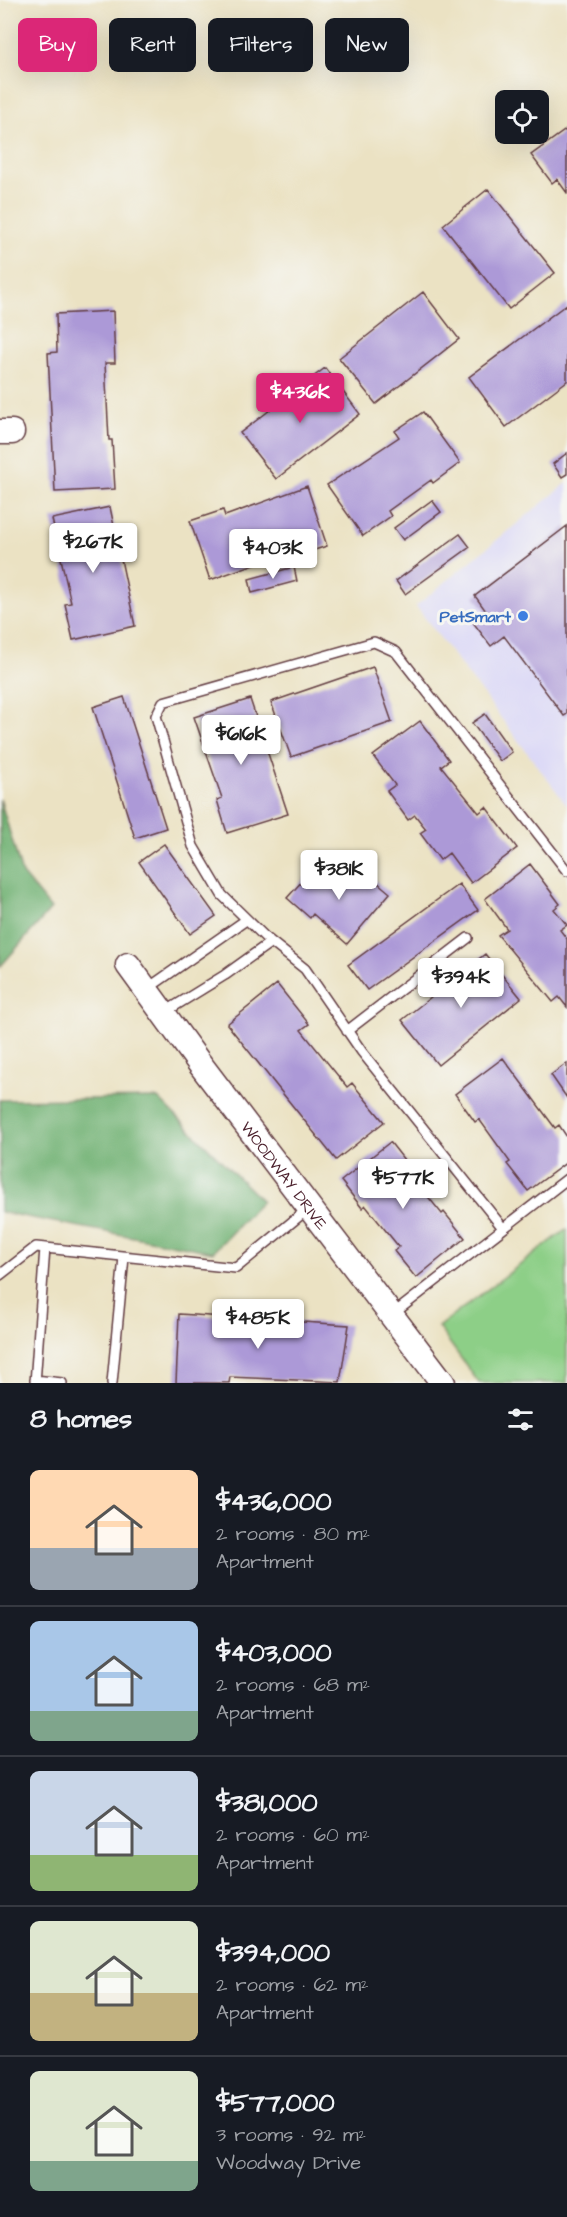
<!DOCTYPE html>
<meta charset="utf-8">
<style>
body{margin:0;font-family:"Architects Daughter",sans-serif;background:#242831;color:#f1f3f6;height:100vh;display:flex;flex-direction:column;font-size:22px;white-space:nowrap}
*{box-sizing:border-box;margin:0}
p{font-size:20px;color:#9ea1a6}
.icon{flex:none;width:33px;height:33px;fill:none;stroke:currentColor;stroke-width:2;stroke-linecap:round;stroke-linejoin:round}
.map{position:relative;height:1383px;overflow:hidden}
.sheet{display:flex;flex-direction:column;background:#171b24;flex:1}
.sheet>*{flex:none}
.hud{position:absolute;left:18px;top:18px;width:531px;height:54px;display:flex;gap:12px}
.tools{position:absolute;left:495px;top:90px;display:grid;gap:12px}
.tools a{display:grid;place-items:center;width:54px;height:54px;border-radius:9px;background:#171b24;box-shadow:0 6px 24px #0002;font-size:30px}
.price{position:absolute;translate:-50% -51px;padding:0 14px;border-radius:6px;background:#fff;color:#222;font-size:20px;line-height:39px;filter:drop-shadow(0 2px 3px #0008)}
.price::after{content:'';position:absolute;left:50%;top:36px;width:18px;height:14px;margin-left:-9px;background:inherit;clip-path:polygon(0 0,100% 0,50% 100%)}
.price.selected{background:#db2777;color:#fff}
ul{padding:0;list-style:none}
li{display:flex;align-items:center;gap:18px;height:150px;padding:0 30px}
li+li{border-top:2px solid #363941}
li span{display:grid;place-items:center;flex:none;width:168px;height:120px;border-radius:9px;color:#555}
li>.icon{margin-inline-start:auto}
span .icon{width:72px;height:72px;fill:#fffc;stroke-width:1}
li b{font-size:26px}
h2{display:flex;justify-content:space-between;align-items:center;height:72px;padding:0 30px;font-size:26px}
.chip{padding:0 21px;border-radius:9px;background:#171b24;box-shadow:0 6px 24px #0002;font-size:21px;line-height:54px}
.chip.selected{background:#db2777;color:#fff}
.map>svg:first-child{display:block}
.built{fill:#d9d6f7}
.green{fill:#8dcf87;stroke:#6c7759;stroke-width:1.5}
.forest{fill:#72b274;stroke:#5e6850;stroke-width:1.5}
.building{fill:#ac99d7}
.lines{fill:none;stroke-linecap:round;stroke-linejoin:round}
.service-casing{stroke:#623c42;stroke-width:12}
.tertiary-casing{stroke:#623c42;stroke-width:27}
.service{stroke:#fff;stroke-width:9}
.tertiary{stroke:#fff;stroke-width:24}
.shop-dot{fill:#3f7fe0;stroke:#f6f6f2;stroke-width:2}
.labels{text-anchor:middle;stroke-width:6;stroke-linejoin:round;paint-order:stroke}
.shop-label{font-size:16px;font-weight:bold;fill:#366cbe;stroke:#f6f6f2;text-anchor:end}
.street-label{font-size:16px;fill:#4a1f2b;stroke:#f6f6f2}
</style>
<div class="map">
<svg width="567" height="1383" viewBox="0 0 567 1383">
<rect width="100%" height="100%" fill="#f6f6f2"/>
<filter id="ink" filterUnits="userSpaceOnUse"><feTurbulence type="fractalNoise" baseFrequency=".0167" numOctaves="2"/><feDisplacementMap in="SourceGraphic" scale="12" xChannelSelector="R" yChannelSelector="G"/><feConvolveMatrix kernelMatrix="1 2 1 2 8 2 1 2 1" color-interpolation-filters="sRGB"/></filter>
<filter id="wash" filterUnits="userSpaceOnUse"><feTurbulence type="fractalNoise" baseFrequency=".008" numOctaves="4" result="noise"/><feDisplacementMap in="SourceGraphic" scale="24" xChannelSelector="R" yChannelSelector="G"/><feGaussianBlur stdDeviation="1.35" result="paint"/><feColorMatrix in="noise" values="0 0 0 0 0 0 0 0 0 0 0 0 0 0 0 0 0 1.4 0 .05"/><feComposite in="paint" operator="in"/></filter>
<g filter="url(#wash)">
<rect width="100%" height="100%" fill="#ebe2c3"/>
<path class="built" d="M567 483V805L416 606Z"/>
<path class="green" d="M567 1229V1383H479L438 1327Z"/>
<path class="forest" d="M0 799 22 874 51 909 0 967Z
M158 1098 262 1201 213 1252 0 1212V1100Z"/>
<g id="blocks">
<path class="building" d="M567 129V193L557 179 552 183 531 155Z
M488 189 555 273 509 309 443 225Z
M423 292 459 339 376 404 339 358Z
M567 304V381L506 427 469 377Z
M113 311 115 363H105L109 440H112L115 489 55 492 48 353 57 352 56 314Z
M325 368 360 414 276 479 240 433Z
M423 412 460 463 433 483 431 480 388 511 391 516 363 536 327 485 399 437 395 431Z
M567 453V474L562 477 553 464Z
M307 486 327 546 293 557 291 551 210 580 190 521 223 510 225 516Z
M432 500 441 512 403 540 394 528Z
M110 507 135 626 73 640 65 604 71 603 52 519Z
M567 526V714L564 716 504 636 491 646 472 621 486 611 475 596Z
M460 534 470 547 405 594 396 581Z
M294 567 297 581 252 593 249 579Z
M373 667 392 722 291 757 271 702Z
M124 697 166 828 135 838 93 707Z
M250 699 288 814 227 833 217 800 222 798 194 717Z
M485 714 512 752 500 761 472 723Z
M420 721 449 760 441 766 479 813 486 807 517 848 471 883 449 853 440 860 420 833 426 829 415 815 408 820 387 791 395 785 373 756Z
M164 844 216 916 190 934 139 862Z
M530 864 560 904 554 909 567 925 560 930 567 939V1007L559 997 553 1002 498 935 507 929 485 899Z
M337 867 355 883 365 872 390 893 347 944 313 914 310 918 287 898 313 869 326 881Z
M459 884 478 910 367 990 348 965Z
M485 954 521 998 438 1065 402 1020Z
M277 984 309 1024 301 1030 347 1087 352 1083 384 1122 336 1160 227 1024Z
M503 1058 555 1128 559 1125 567 1137V1162L528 1191 507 1164 510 1162 479 1119 475 1122 455 1094Z
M567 1063V1098L551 1075Z
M390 1142 412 1170 408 1172 442 1214 444 1212 465 1238 416 1278 394 1251 399 1247 365 1205 362 1208 341 1181Z
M179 1314 349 1325 340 1382 230 1377 229 1383H176Z"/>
</g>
</g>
<g filter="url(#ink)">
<use href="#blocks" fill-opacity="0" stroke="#623c42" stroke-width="1.5"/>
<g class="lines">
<g class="service-casing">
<path id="service" d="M147 989 246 920
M165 1012 225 975 271 942
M347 1031 468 938
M503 1228 362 1052 305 969 265 937 222 895 193 846 156 716 163 702 374 642 396 652 567 871
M0 1275 36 1247 236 1268 309 1208
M393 1314 567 1179
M35 1380 62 1383
M35 1383 45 1248
M112 1383 124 1257"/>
</g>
<g class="tertiary-casing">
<g id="tertiary">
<path d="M0 432H12"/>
<path id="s1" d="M128 965 200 1064 443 1383"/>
</g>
</g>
<use href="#service" class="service"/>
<use href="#tertiary" class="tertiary"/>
</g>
</g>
<circle class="shop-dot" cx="523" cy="616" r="6"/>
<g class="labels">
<g class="shop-label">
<text x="511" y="622">PetSmart</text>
</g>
<g class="street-label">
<text dy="6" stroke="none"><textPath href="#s1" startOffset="262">WOODWAY DRIVE</textPath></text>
</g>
</g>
</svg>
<div class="tools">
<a><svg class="icon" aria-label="locate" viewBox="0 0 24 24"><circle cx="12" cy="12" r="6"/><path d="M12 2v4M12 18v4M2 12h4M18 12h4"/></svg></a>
</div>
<b class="price selected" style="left:300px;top:424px">$436K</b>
<b class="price" style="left:93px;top:574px">$267K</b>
<b class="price" style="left:273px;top:580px">$403K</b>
<b class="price" style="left:241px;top:766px">$616K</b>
<b class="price" style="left:339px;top:901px">$381K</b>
<b class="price" style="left:461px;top:1009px">$394K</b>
<b class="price" style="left:403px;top:1210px">$577K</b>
<b class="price" style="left:258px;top:1350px">$485K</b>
<div class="hud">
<a class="chip selected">Buy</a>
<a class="chip">Rent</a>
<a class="chip">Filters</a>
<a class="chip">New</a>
</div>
</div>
<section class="sheet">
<h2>8 homes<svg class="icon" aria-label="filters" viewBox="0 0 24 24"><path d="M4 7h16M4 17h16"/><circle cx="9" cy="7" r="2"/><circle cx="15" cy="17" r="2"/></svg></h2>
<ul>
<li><span style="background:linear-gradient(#ffd9b3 65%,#9aa5b1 0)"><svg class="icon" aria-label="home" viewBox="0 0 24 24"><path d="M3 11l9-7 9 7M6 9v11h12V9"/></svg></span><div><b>$436,000</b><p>2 rooms · 80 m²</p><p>Apartment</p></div></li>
<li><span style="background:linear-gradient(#a9c7e8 75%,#7fa58c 0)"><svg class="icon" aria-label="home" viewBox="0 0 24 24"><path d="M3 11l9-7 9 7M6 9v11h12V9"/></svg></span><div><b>$403,000</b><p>2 rooms · 68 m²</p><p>Apartment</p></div></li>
<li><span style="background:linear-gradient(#c9d6e8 70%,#8fb573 0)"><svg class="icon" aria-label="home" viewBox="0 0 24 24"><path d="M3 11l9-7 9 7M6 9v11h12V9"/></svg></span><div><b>$381,000</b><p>2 rooms · 60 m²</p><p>Apartment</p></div></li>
<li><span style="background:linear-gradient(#dfe7d0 60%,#c2b280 0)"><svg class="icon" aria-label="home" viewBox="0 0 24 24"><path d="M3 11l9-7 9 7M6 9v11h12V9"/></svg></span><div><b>$394,000</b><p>2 rooms · 62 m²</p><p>Apartment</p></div></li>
<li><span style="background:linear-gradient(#dfe7d0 75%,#7fa58c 0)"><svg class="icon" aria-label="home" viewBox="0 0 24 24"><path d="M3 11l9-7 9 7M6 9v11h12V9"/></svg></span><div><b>$577,000</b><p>3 rooms · 92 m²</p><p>Woodway Drive</p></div></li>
</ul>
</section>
